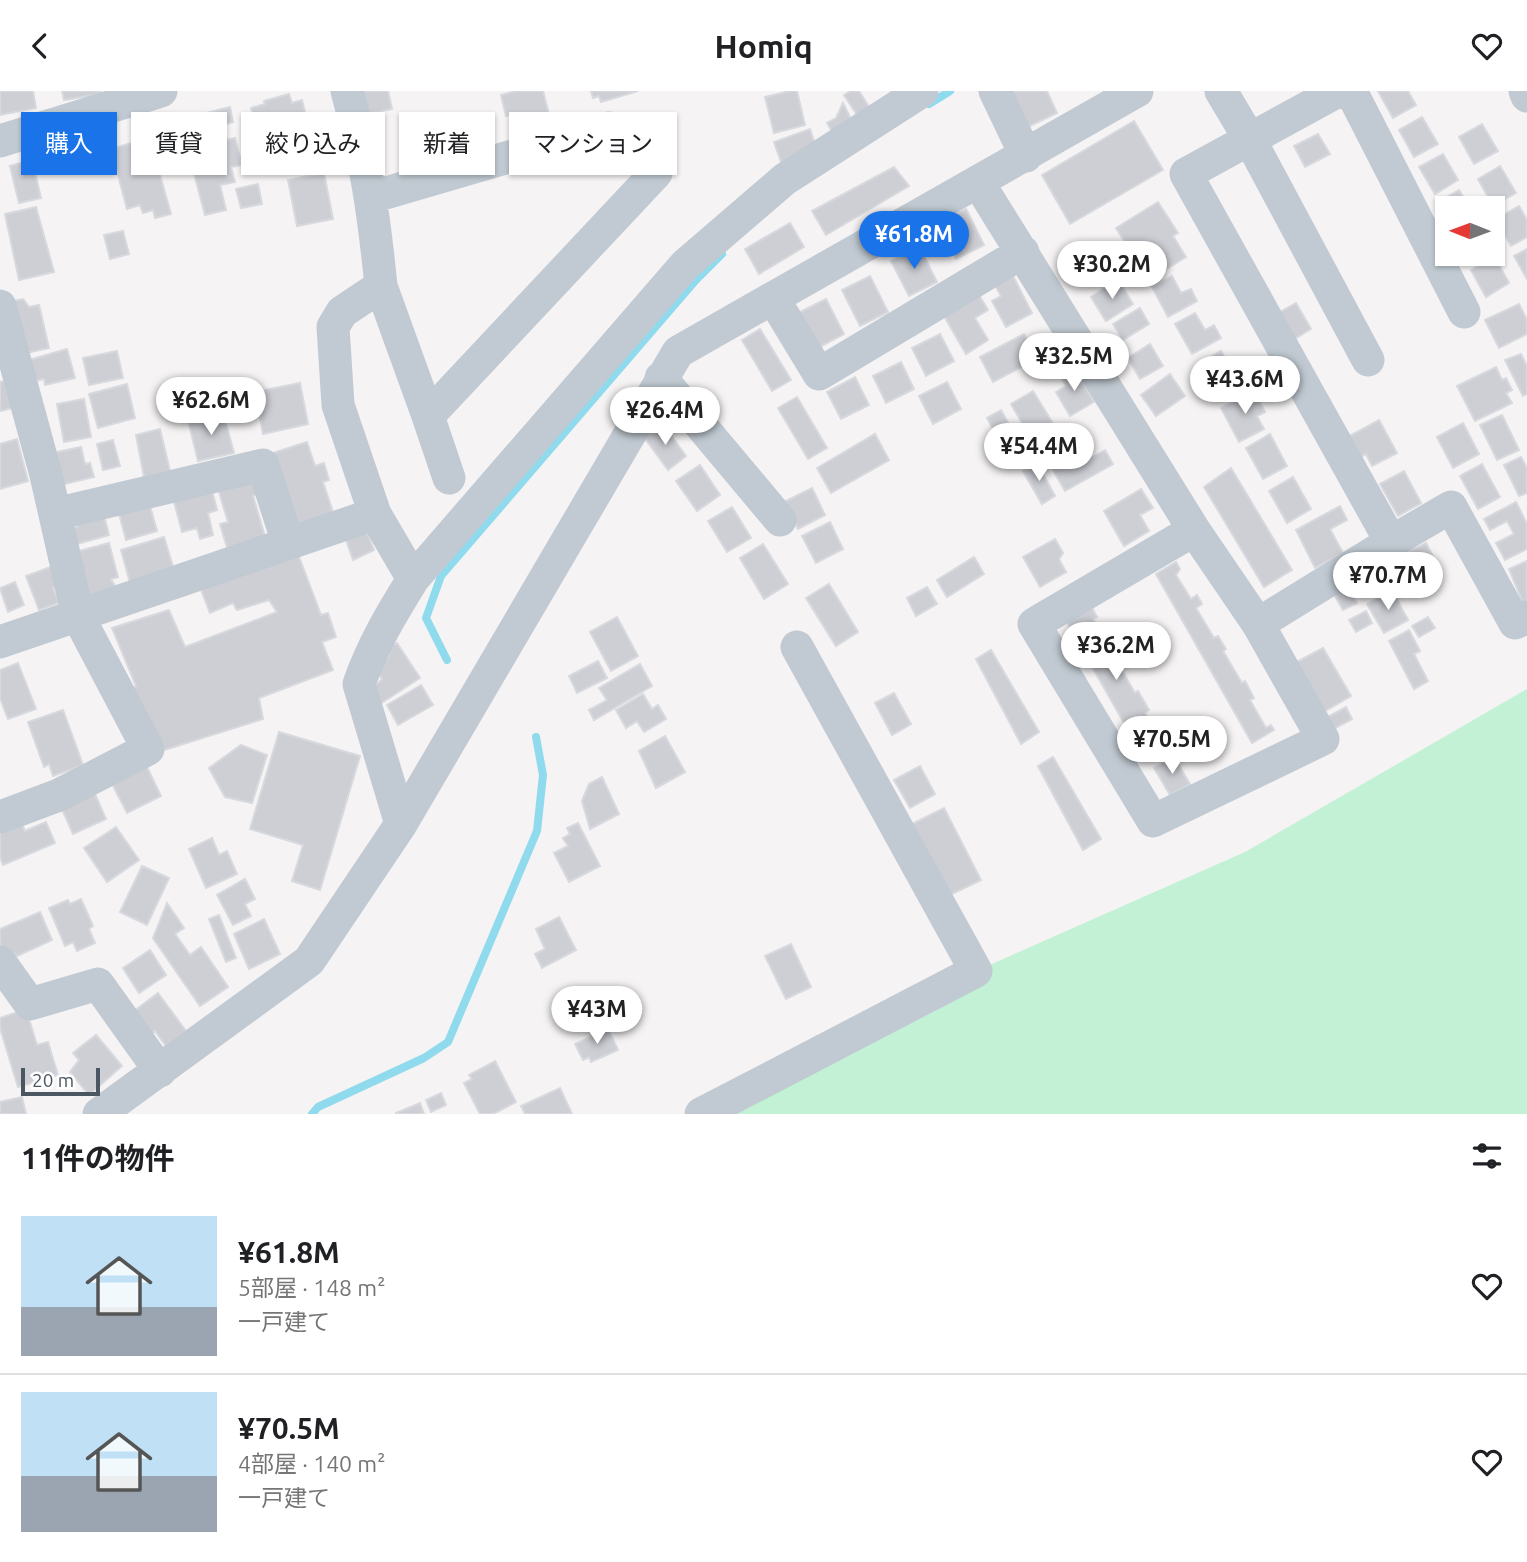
<!DOCTYPE html>
<html lang="ja">
<meta charset="utf-8">
<style>
body{margin:0;font-family:Ubuntu,"Noto Sans JP",sans-serif;background:#f2f2f2;color:#202124;height:100vh;display:flex;flex-direction:column;font-size:26px;white-space:nowrap}
*{box-sizing:border-box;margin:0}
p{font-size:23px;color:#757577}
.icon{flex:none;width:38px;height:38px;fill:none;stroke:currentColor;stroke-width:2;stroke-linecap:round;stroke-linejoin:round}
.map{position:relative;height:1023px;overflow:hidden}
.panel{display:flex;flex-direction:column;background:#fff;flex:1}
.panel>*{flex:none}
.hud{position:absolute;left:21px;top:21px;width:700px;height:63px;display:flex;gap:14px}
.needle{width:46px;rotate:271deg}
.buttons{position:absolute;left:1435px;top:105px;display:grid;gap:14px}
.buttons a{display:grid;place-items:center;width:70px;height:70px;border-radius:0px;background:#fff;box-shadow:0 2px 5px #0004;font-size:35px}
.scale{position:absolute;left:21px;bottom:18px;width:79px;box-sizing:border-box;padding-left:7px;border:4px solid #4a5661;border-top:0;font-size:19px;line-height:24px;white-space:nowrap;color:#4a5661;-webkit-text-stroke:5px #fff;paint-order:stroke}
.price{position:absolute;translate:-50% -60px;padding:0 16px;border-radius:24px;background:#fff;color:#222;font-size:23px;line-height:46px;filter:drop-shadow(0 2px 4px #0008)}
.price::after{content:'';position:absolute;left:50%;top:42px;width:21px;height:16px;margin-left:-10px;background:inherit;clip-path:polygon(0 0,100% 0,50% 100%)}
.price.selected{background:#1a73e8;color:#fff}
ul{padding:0;list-style:none}
li{display:flex;align-items:center;gap:21px;height:175px;padding:0 21px}
li+li{border-top:2px solid #e0e0e0}
li span{display:grid;place-items:center;flex:none;width:196px;height:140px;border-radius:0px;color:#555}
li>.icon{margin-inline-start:auto}
span .icon{width:84px;height:84px;fill:#fffc;stroke-width:1}
li b{font-size:30px}
h2{display:flex;justify-content:space-between;align-items:center;height:84px;padding:0 21px;font-size:30px}
.tag{padding:0 24px;border-radius:0px;background:#fff;box-shadow:0 2px 5px #0004;font-size:24px;line-height:63px}
.tag.selected{background:#1a73e8;color:#fff}
header{display:flex;justify-content:space-between;align-items:center;height:91px;padding:0 21px;background:#fff;font-size:32px;font-weight:600}
.map>svg:first-child{display:block}
.green{fill:#c3f1d5}
.lines{fill:none;stroke-linecap:round;stroke-linejoin:round}
.stream{stroke:#90daee;stroke-width:8}
.building{fill:#cdcfd5;stroke:#d7d9de;stroke-width:2}
.minor{stroke:#c1cad2;stroke-width:33}
</style>
<header><svg class="icon" aria-label="back" viewBox="0 0 24 24"><path d="M15 5l-7 7 7 7"/></svg>Homiq<svg class="icon" aria-label="heart" viewBox="0 0 24 24"><path d="M12 20l-8-8c-3-5 5-10 8-4 3-6 11-1 8 4z"/></svg></header>
<div class="map">
<svg width="1527" height="1023" viewBox="0 0 1527 1023">
<rect width="100%" height="100%" fill="#f5f3f3"/>
<path class="green" d="M1527 598V1023H701L976 880 1245 761Z"/>
<g class="lines">
<path class="stream" d="M929 13 950 0
M447 569 426 527 441 485 696 189 722 163
M312 1023 318 1016 424 967 448 951 537 740 543 684 536 646"/>
</g>
<path class="building" d="M0 0H33L36 17 0 24Z
M62 0H101V3L64 9Z
M360 0H388L392 18 365 23Z
M516 0H543L551 31 518 39 514 23 506 25 501 4Z
M591 0H638L601 11 599 5 593 7Z
M790 0H797L805 34 774 42 765 6Z
M851 0H859L873 22 861 30 844 4Z
M1010 0H1047L1057 22 1028 36Z
M1378 0H1408L1416 14 1393 27Z
M289 3 292 12 302 9 314 57 276 67 272 54 262 57 251 17 265 13 264 10Z
M843 12 856 38 836 48 827 32 836 27Z
M230 16 233 31 223 34 227 49 235 47 242 74 231 76 235 91 220 94 226 119 205 124 180 29Z
M1422 26 1438 53 1414 66 1399 39Z
M1134 30 1163 79 1070 133 1042 84Z
M1482 33 1498 60 1474 73 1459 46Z
M810 38 815 53 782 74 774 51Z
M1318 43 1330 63 1305 76 1294 55Z
M142 49 149 72 156 70 171 123 155 127 153 119 143 122 140 114 127 118 111 58Z
M1443 63 1458 89 1435 103 1419 76Z
M32 69 41 107 19 112 10 75Z
M1500 75 1516 102 1493 115 1478 88Z
M894 76 909 95 826 144 812 120Z
M324 82 333 128 297 135 288 89Z
M258 93 262 113 241 117 236 98Z
M1459 99 1470 117H1447V132L1436 112Z
M1158 111 1178 142 1173 145 1186 166 1149 189 1116 137Z
M1519 115 1527 129V146L1511 155 1496 128Z
M36 116 54 181 19 189 5 123Z
M966 118 984 154 956 168 938 132Z
M790 132 804 156 759 183 745 158Z
M123 140 129 163 110 168 104 144Z
M919 155 937 191 909 205 891 170Z
M1527 158V188L1514 165Z
M1464 163H1486L1470 172Z
M1494 165 1509 192 1486 206 1471 179Z
M870 185 888 221 860 235 842 199Z
M1013 185 1032 222 1006 236 992 210 1001 205 995 194Z
M1172 185 1181 202 1191 198 1197 210 1168 226 1152 196Z
M1118 189 1133 213 1106 230 1091 206Z
M979 204 988 219 975 227 988 249 966 263 944 225Z
M23 208 29 216 39 214 49 257 26 262 13 210Z
M826 208 844 243 816 258 798 222Z
M1296 212 1311 238 1288 252 1273 225Z
M1519 213 1527 229V243L1499 257 1485 229Z
M1140 217 1149 233 1123 249 1113 233Z
M1195 222 1205 239 1214 234 1221 247 1192 263 1175 233Z
M760 238 791 289 772 300 742 249Z
M940 243 954 270 926 285 912 257Z
M1024 243 1037 268 993 291 980 266Z
M1150 253 1163 275 1140 288 1128 267Z
M67 258 75 287 45 294 44 288 35 290 29 269Z
M117 260 123 287 89 294 83 267Z
M1221 260 1239 292 1215 306 1197 274Z
M1521 263 1527 275V303L1523 305 1505 269Z
M901 271 914 298 886 312 873 285Z
M1496 276 1502 289 1506 287 1512 299 1506 302 1512 312 1475 330 1457 295Z
M1075 278 1094 311 1070 325 1056 301 1066 295 1061 286Z
M1170 283 1185 305 1156 325 1141 304Z
M855 286 869 314 841 328 827 301Z
M4 290 13 317 0 320V291Z
M947 291 961 318 933 333 919 305Z
M300 292 308 333 263 343 255 301Z
M127 293 135 327 98 337 89 303Z
M1033 300 1052 331 1029 344 1011 313Z
M1254 300 1265 321 1257 325 1264 338 1239 351 1221 317Z
M797 306 827 357 808 368 778 317Z
M84 308 91 346 64 351 57 313Z
M1001 319 1019 352 1005 360 987 327Z
M223 321 234 362 198 370 188 329Z
M1502 324 1519 359 1497 369 1480 334Z
M1379 329 1397 362 1372 375 1366 363 1355 369 1344 348Z
M1463 332 1479 363 1453 377 1437 346Z
M663 333 686 365 668 379 644 346Z
M160 338 170 380 144 386 136 344Z
M875 343 889 369 831 402 817 377Z
M1270 343 1287 375 1263 388 1246 357Z
M17 348 28 390 0 398V353Z
M113 349 120 375 103 379 97 353Z
M307 351 315 375 324 372 329 389 323 391 335 427 297 439 273 362Z
M1070 354 1081 373 1105 359 1113 373 1065 400 1046 367Z
M81 356 85 373 90 372 94 386 60 394 52 362Z
M1521 366 1527 377V402L1519 405 1504 374Z
M1037 372 1055 405 1042 413 1023 380Z
M1482 373 1500 406 1478 418 1460 385Z
M700 374 720 404 697 420 676 390Z
M1231 377 1292 479 1264 496 1204 396Z
M258 378 265 401 253 405 266 449 228 460 220 433 228 431 216 391Z
M1404 380 1421 412 1398 425 1380 393Z
M1293 386 1311 418 1287 432 1269 400Z
M812 397 825 424 798 438 784 411Z
M1141 398 1153 417 1140 424 1149 440 1124 455 1104 420Z
M212 399 217 419 208 422 213 444 200 448 197 437 182 441 172 403Z
M149 411 157 440 126 449 118 419Z
M1516 411 1527 433V458L1505 469 1496 452 1514 443 1507 430 1490 439 1484 428Z
M1340 415 1347 429 1330 438 1343 462 1315 477 1296 439Z
M732 416 751 447 727 461 708 430Z
M103 421 109 444 70 455 66 439 77 436 74 428Z
M830 431 843 458 816 472 802 445Z
M366 439 374 459 353 469 345 446Z
M164 446 174 479 130 492 121 459Z
M1055 448 1063 462 1059 468 1066 481 1040 496 1023 466Z
M109 452 118 486 111 488 118 500 80 510 68 463Z
M1426 452 1439 477 1433 480 1440 492 1420 502 1400 465Z
M763 453 788 493 764 508 740 467Z
M298 463 321 524 328 522 336 546 322 551 333 579 259 607 263 628 164 659 129 599 136 595 112 537 169 519 185 556 277 521 269 509 237 519 233 512 210 522 200 496Z
M974 466 984 483 947 506 937 489Z
M1527 470V510L1523 512 1509 478Z
M1176 471 1180 478 1176 484 1191 508 1197 504 1202 513 1196 517 1214 547 1218 545 1226 558 1223 560 1242 592 1245 590 1254 607 1250 609 1266 637 1271 634 1274 639 1252 652 1156 483Z
M53 475 60 495 53 497 59 512 39 519 26 485Z
M15 491 24 514 8 521 0 497Z
M829 493 858 541 836 555 806 507Z
M927 496 937 513 916 525 907 507Z
M1348 496 1357 512 1343 519 1334 503Z
M1392 499 1408 529 1384 542 1367 513Z
M1091 515 1097 526 1093 528 1108 555 1112 553 1122 571 1118 573 1135 602 1138 600 1149 619 1145 622 1160 647 1164 644 1169 652 1144 667 1066 530Z
M1366 520 1372 532 1356 541 1349 529Z
M617 526 638 565 611 580 590 541Z
M1428 526 1435 537 1419 546 1412 535Z
M1409 539 1420 560 1414 563 1428 590 1414 598 1389 550Z
M397 552 420 587 380 613 374 596 382 588 375 578 389 565 386 557Z
M1323 557 1351 605 1322 622 1293 573Z
M991 559 1039 641 1021 653 976 568Z
M598 570 607 587 577 602 569 585Z
M18 572 36 618 8 628 0 607V579Z
M640 573 652 595 594 629 589 619 607 609 599 597Z
M421 594 433 614 398 634 387 614Z
M894 602 911 633 892 644 875 612Z
M643 603 652 618 658 614 666 628 644 641 637 630 626 637 616 619Z
M1346 616 1352 628 1330 640 1324 628Z
M63 619 83 674 53 685 49 673 44 676 28 631Z
M279 641 360 665 320 799 292 790 303 754 250 738Z
M665 645 685 681 656 697 639 660Z
M241 654 267 664 252 712 225 706 209 677Z
M1053 666 1101 748 1083 759 1038 675Z
M1174 666 1190 693 1170 704 1154 677Z
M145 672 161 705 127 722 110 689Z
M920 675 935 703 910 717 894 689Z
M602 686 619 723 590 738 582 710 589 693Z
M94 701 106 728 73 743 61 716Z
M944 717 981 789 948 805 912 733Z
M21 731 25 740 46 731 55 752 3 774 0 766V740Z
M578 732 600 775 569 791 554 762 568 755 563 747 570 743 567 737Z
M116 736 139 769 107 791 84 757Z
M212 747 219 764 227 760 237 783 206 797 189 758Z
M142 775 169 787 147 834 120 821Z
M245 788 255 808 245 813 251 825 233 834 217 804Z
M81 808 93 835 89 838 95 852 77 860 73 851 65 855 49 817 68 809 70 813Z
M167 812 184 837 175 843 190 864 201 856 228 896 200 915 153 847Z
M40 821 52 849 17 865 14 862 5 865 0 853V838Z
M219 824 236 867 226 871 209 828Z
M559 826 576 859 542 877 535 863 545 858 536 838Z
M264 828 280 863 249 878 234 843Z
M791 853 811 896 786 908 765 865Z
M150 859 166 884 139 902 123 877Z
M604 901 615 924 585 938 574 916Z
M158 902 186 940 166 955 155 940 146 947 129 924Z
M26 918 37 954 48 951 58 984 18 996 0 937V927Z
M608 938 618 959 591 971 589 966 583 969 575 953Z
M96 944 122 975 89 1004 70 981 79 969 73 962Z
M495 970 516 1011 493 1023H480L464 992 472 988 469 984Z
M560 997 572 1023H525L521 1015Z
M441 1002 446 1014 431 1021 426 1009Z
M22 1006 26 1023H0V1011Z
M420 1012 424 1023H396V1022Z"/>
<g class="lines">
<path class="minor" d="M347 0C366 68 374 125 381 195L342 221 333 236 338 314 375 423
M995 0 1026 65
M1221 0 1249 47 1368 269
M1351 0 1464 221
M1525 0 1527 5
M0 50 161 0
M978 91 1194 439 1258 533 1323 648 1153 730 1034 533 1194 439
M372 106 608 37 656 82 428 325 381 195
M773 207 819 283 1023 161
M0 215 46 384 78 525 148 658 59 704 0 726
M661 287 780 429
M428 325 449 387
M55 423 263 374 288 452
M1391 451 1451 416 1515 532 1527 526
M1258 533 1391 451 1186 83 1338 0
M0 551 375 423 413 488
M401 733 359 593C372 555 392 522 413 488L685 174 785 88 922 0
M0 871 30 913 98 893 160 980
M99 1023 309 870 401 733 678 261 1137 0
M701 1023 976 880 797 556"/>
</g>
</svg>
<div class="buttons">
<a><svg class="needle" viewBox="-14 -14 28 28"><path d="M0-13l5 13h-10z" fill="#e53935"/><path d="M0 13l5-13h-10z" fill="#757577"/></svg></a>
</div>
<div class="scale">20 m</div>
<b class="price selected" style="left:914px;top:180px">¥61.8M</b>
<b class="price" style="left:1112px;top:210px">¥30.2M</b>
<b class="price" style="left:1074px;top:302px">¥32.5M</b>
<b class="price" style="left:1245px;top:325px">¥43.6M</b>
<b class="price" style="left:211px;top:346px">¥62.6M</b>
<b class="price" style="left:665px;top:356px">¥26.4M</b>
<b class="price" style="left:1039px;top:392px">¥54.4M</b>
<b class="price" style="left:1388px;top:521px">¥70.7M</b>
<b class="price" style="left:1116px;top:591px">¥36.2M</b>
<b class="price" style="left:1172px;top:685px">¥70.5M</b>
<b class="price" style="left:597px;top:955px">¥43M</b>
<div class="hud">
<a class="tag selected">購入</a>
<a class="tag">賃貸</a>
<a class="tag">絞り込み</a>
<a class="tag">新着</a>
<a class="tag">マンション</a>
</div>
</div>
<section class="panel">
<h2>11件の物件<svg class="icon" aria-label="filters" viewBox="0 0 24 24"><path d="M4 7h16M4 17h16"/><circle cx="9" cy="7" r="2"/><circle cx="15" cy="17" r="2"/></svg></h2>
<ul>
<li><span style="background:linear-gradient(#bfe0f5 65%,#9aa5b1 0)"><svg class="icon" aria-label="home" viewBox="0 0 24 24"><path d="M3 11l9-7 9 7M6 9v11h12V9"/></svg></span><div><b>¥61.8M</b><p>5部屋 · 148 m²</p><p>一戸建て</p></div><svg class="icon" aria-label="heart" viewBox="0 0 24 24"><path d="M12 20l-8-8c-3-5 5-10 8-4 3-6 11-1 8 4z"/></svg></li>
<li><span style="background:linear-gradient(#bfe0f5 60%,#9aa5b1 0)"><svg class="icon" aria-label="home" viewBox="0 0 24 24"><path d="M3 11l9-7 9 7M6 9v11h12V9"/></svg></span><div><b>¥70.5M</b><p>4部屋 · 140 m²</p><p>一戸建て</p></div><svg class="icon" aria-label="heart" viewBox="0 0 24 24"><path d="M12 20l-8-8c-3-5 5-10 8-4 3-6 11-1 8 4z"/></svg></li>
</ul>
</section>
